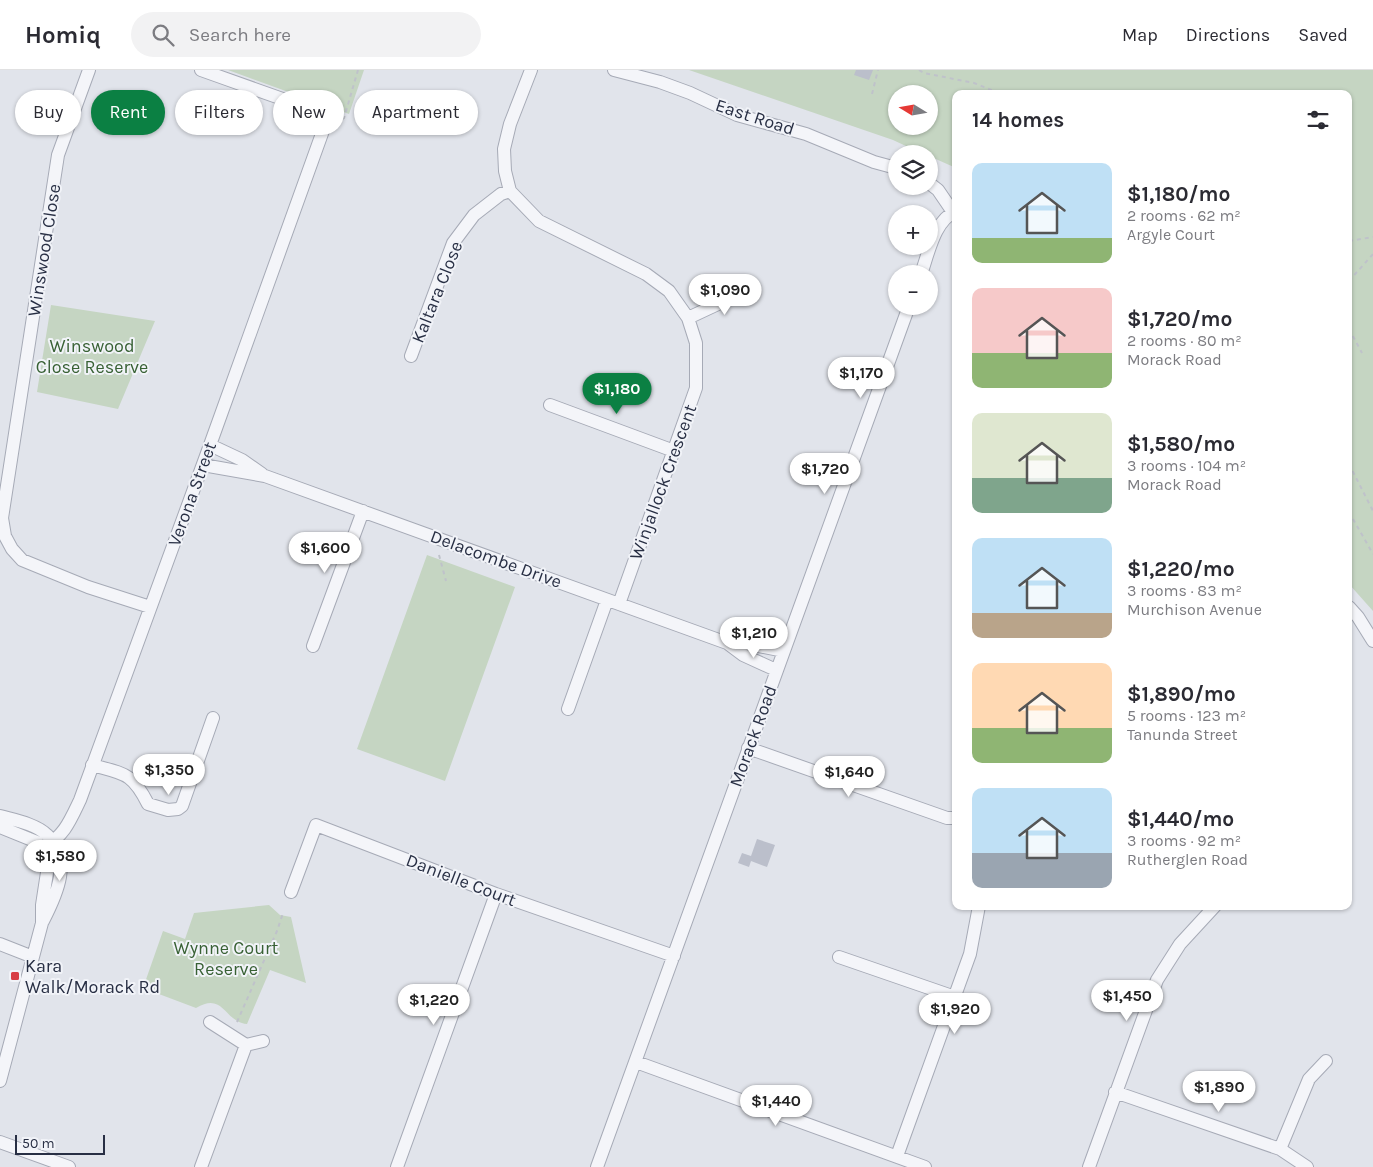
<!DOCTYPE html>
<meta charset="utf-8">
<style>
body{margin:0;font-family:Karla,sans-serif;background:#f2f2f3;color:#2b2b33;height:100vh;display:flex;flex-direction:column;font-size:19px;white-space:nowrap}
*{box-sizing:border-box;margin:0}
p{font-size:16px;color:#7c7c81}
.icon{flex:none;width:28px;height:28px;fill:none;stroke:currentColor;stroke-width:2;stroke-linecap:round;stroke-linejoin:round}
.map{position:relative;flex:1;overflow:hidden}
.side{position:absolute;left:952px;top:20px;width:400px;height:820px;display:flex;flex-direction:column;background:#fff;border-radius:10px;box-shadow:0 1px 4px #0004}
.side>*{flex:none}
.top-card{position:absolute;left:15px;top:20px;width:475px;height:45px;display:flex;gap:10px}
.needle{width:32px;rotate:281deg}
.buttons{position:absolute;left:888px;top:15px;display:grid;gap:10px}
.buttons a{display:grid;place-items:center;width:50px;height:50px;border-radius:50%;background:#fff;box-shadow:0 1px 4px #0004;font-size:25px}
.scale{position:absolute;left:15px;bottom:12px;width:90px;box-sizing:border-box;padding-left:5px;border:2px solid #282f44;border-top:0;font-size:14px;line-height:18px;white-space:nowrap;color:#282f44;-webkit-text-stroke:4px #f1f3f8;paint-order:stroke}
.price{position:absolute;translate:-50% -42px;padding:0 11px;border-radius:18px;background:#fff;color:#222;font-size:16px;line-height:32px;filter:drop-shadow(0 1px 2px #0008)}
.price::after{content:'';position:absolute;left:50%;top:30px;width:15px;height:11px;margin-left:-8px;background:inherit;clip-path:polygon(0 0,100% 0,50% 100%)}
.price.current{background:#0b8043;color:#fff}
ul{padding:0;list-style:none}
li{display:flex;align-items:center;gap:15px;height:125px;padding:0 20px}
li span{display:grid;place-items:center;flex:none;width:140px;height:100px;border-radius:10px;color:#555}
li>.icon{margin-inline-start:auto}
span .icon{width:60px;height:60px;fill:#fffc;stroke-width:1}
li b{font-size:21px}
h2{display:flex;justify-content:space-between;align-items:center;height:60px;padding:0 20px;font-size:21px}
.pill{padding:0 18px;border-radius:22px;background:#fff;box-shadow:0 1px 4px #0004;font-size:18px;line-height:45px}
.pill.current{background:#0b8043;color:#fff}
header{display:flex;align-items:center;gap:30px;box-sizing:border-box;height:70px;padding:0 25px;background:#fff;border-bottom:1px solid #e1e1e2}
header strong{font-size:24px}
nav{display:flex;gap:28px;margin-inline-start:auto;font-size:18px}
.search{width:350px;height:45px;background:#f2f2f3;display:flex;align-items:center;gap:12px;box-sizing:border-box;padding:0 18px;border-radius:28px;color:#7c7c81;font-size:19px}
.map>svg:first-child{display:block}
.green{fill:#c5d5c2;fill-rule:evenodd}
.building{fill:#bbbfcb}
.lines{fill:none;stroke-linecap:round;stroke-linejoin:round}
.street-casing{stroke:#a6aab6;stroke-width:14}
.path{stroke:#bfc2ca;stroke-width:2;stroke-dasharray:4 4;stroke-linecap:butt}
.street{stroke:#f4f5f9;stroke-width:12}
.poi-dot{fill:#d83e46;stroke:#f1f3f8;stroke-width:2}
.labels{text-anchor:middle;stroke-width:4;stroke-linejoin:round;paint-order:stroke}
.street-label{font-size:18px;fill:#282f44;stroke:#f1f3f8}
.park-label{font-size:18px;fill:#386134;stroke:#f1f3f8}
.poi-label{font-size:18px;fill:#282f44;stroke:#f1f3f8;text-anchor:start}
</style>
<header>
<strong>Homiq</strong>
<div class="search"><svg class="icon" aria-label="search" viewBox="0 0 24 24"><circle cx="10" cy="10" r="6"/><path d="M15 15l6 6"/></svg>Search here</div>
<nav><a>Map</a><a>Directions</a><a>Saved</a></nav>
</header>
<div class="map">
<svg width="1373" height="1097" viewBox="0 0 1373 1097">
<rect width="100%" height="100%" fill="#e1e4eb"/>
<path class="green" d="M228 0H364L349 44Z
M689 0H1373V541L1349 514V24H956V98L929 86V84H923L893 70ZM896 24H929V56H896Z
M51 235 155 251 118 339 37 322Z
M427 485 515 517 445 711 357 679Z
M269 835 280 845 291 847 306 913 270 900 247 954C224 952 224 921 196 938L143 918 163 861 185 869 194 843Z"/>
<path class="building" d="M856 0H873L869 10 854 5Z
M757 769 775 775 767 797 751 791 749 797 738 793 742 783 751 786Z"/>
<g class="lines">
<g class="street-casing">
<path id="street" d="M89 0 58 85 2 448 5 466 12 479 22 490 88 517 150 537
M531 0 510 54 504 79 505 101 510 121 539 151 646 204 669 221 688 248 696 273V318L619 534
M614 0 660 12 690 23 737 45 806 64 874 92 896 98
M929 113 938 120 953 142
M921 204C929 182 934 151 956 141
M688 248 750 219
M411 286 453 173 474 145 501 124 510 121
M550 335 674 381
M210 375 242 390 262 404
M203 395 265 406 727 573 748 574 784 581
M1349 537 1358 547 1373 571
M727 573 743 585 776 600
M313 576 363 441
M568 639 607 530
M748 678 947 748H956
M92 695C124 704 132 702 148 734L168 740 178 739 182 736 213 648
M0 746C14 750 36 754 47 765 73 789 57 824 43 851
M0 757 37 772 46 785 48 796 42 835V853L0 1011
M43 779C65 764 69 753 80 730L210 375 324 58 323 47 308 38 201 0
M291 822 316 755 496 824 674 886
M0 874 33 887
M839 887 955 927
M246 975 263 971
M636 992 925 1097
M1115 1022 1280 1079 1307 1097
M0 1072 69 1097
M1280 1079 1309 1009 1326 991
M897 1086 970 884 979 836
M201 1097 246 975 210 952
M397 1097 496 824
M597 1097 909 236
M1089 1097 1157 910 1180 874 1215 836"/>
</g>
<path class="path" d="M919 0 924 3 974 13 994 21H1006L1014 24
M872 24 878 0
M335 52 344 48 358 0
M302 63 309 62
M1349 171 1373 167
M1349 211 1373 184
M1349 259 1362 283
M1349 394 1373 441
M1349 442 1373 484
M439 485 446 511
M237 952 277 861 283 843"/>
<use href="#street" class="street"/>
</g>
<rect class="poi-dot" x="10" y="901" width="10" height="10" rx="2.5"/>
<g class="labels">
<g class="street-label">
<text transform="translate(755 47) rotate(18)" y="6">East Road</text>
<text transform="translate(44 180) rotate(-81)" y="6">Winswood Close</text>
<text transform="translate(437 222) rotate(-68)" y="6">Kaltara Close</text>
<text transform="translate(663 412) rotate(-70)" y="6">Winjallock Crescent</text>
<text transform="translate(192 424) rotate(-70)" y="6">Verona Street</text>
<text transform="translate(496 489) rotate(20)" y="6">Delacombe Drive</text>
<text transform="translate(753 666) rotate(-70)" y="6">Morack Road</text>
<text transform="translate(461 810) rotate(21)" y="6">Danielle Court</text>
</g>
<g class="park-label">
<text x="92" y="282">Winswood<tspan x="92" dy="21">Close Reserve</tspan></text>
<text x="226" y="884">Wynne Court<tspan x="226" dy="21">Reserve</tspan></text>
</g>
<g class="poi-label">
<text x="25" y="902">Kara<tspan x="25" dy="21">Walk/Morack Rd</tspan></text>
</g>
</g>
</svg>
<div class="buttons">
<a><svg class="needle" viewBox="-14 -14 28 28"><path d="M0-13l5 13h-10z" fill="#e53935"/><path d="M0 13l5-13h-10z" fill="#7c7c81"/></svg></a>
<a><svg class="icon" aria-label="layers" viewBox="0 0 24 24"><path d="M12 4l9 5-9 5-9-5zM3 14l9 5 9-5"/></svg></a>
<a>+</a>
<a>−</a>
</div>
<div class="scale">50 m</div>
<b class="price" style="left:725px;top:246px">$1,090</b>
<b class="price" style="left:861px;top:329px">$1,170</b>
<b class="price current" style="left:617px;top:345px">$1,180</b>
<b class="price" style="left:825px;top:425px">$1,720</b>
<b class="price" style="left:325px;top:504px">$1,600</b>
<b class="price" style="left:754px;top:589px">$1,210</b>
<b class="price" style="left:169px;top:726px">$1,350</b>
<b class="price" style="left:849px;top:728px">$1,640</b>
<b class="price" style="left:60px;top:812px">$1,580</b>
<b class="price" style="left:1127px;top:952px">$1,450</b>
<b class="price" style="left:434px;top:956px">$1,220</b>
<b class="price" style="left:955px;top:965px">$1,920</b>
<b class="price" style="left:1219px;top:1043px">$1,890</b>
<b class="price" style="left:776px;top:1057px">$1,440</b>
<div class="top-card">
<a class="pill">Buy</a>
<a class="pill current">Rent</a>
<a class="pill">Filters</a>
<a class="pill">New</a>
<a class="pill">Apartment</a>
</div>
<section class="side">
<h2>14 homes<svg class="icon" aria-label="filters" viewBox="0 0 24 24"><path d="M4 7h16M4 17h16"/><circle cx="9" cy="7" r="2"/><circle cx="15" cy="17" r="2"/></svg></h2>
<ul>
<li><span style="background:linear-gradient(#bfe0f5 75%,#8fb573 0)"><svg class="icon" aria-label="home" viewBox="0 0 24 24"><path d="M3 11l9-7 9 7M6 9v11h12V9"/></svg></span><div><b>$1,180/mo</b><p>2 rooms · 62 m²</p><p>Argyle Court</p></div></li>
<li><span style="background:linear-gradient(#f6c9c9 65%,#8fb573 0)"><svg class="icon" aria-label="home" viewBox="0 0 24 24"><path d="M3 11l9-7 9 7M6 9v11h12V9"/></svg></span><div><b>$1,720/mo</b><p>2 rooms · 80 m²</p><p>Morack Road</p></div></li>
<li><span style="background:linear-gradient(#dfe7d0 65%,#7fa58c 0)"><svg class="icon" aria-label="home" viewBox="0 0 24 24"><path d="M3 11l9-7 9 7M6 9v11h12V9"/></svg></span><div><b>$1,580/mo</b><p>3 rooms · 104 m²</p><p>Morack Road</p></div></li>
<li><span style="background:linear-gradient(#bfe0f5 75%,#b9a48a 0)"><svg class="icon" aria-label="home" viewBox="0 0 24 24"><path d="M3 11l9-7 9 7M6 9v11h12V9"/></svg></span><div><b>$1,220/mo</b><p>3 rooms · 83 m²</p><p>Murchison Avenue</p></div></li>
<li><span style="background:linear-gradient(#ffd9b3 65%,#8fb573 0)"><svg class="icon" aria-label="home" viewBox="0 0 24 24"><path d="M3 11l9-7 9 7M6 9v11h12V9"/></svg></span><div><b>$1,890/mo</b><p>5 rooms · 123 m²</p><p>Tanunda Street</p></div></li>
<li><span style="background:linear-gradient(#bfe0f5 65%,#9aa5b1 0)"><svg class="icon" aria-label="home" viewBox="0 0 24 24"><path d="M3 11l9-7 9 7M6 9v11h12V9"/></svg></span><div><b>$1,440/mo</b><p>3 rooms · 92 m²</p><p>Rutherglen Road</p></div></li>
</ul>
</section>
</div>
